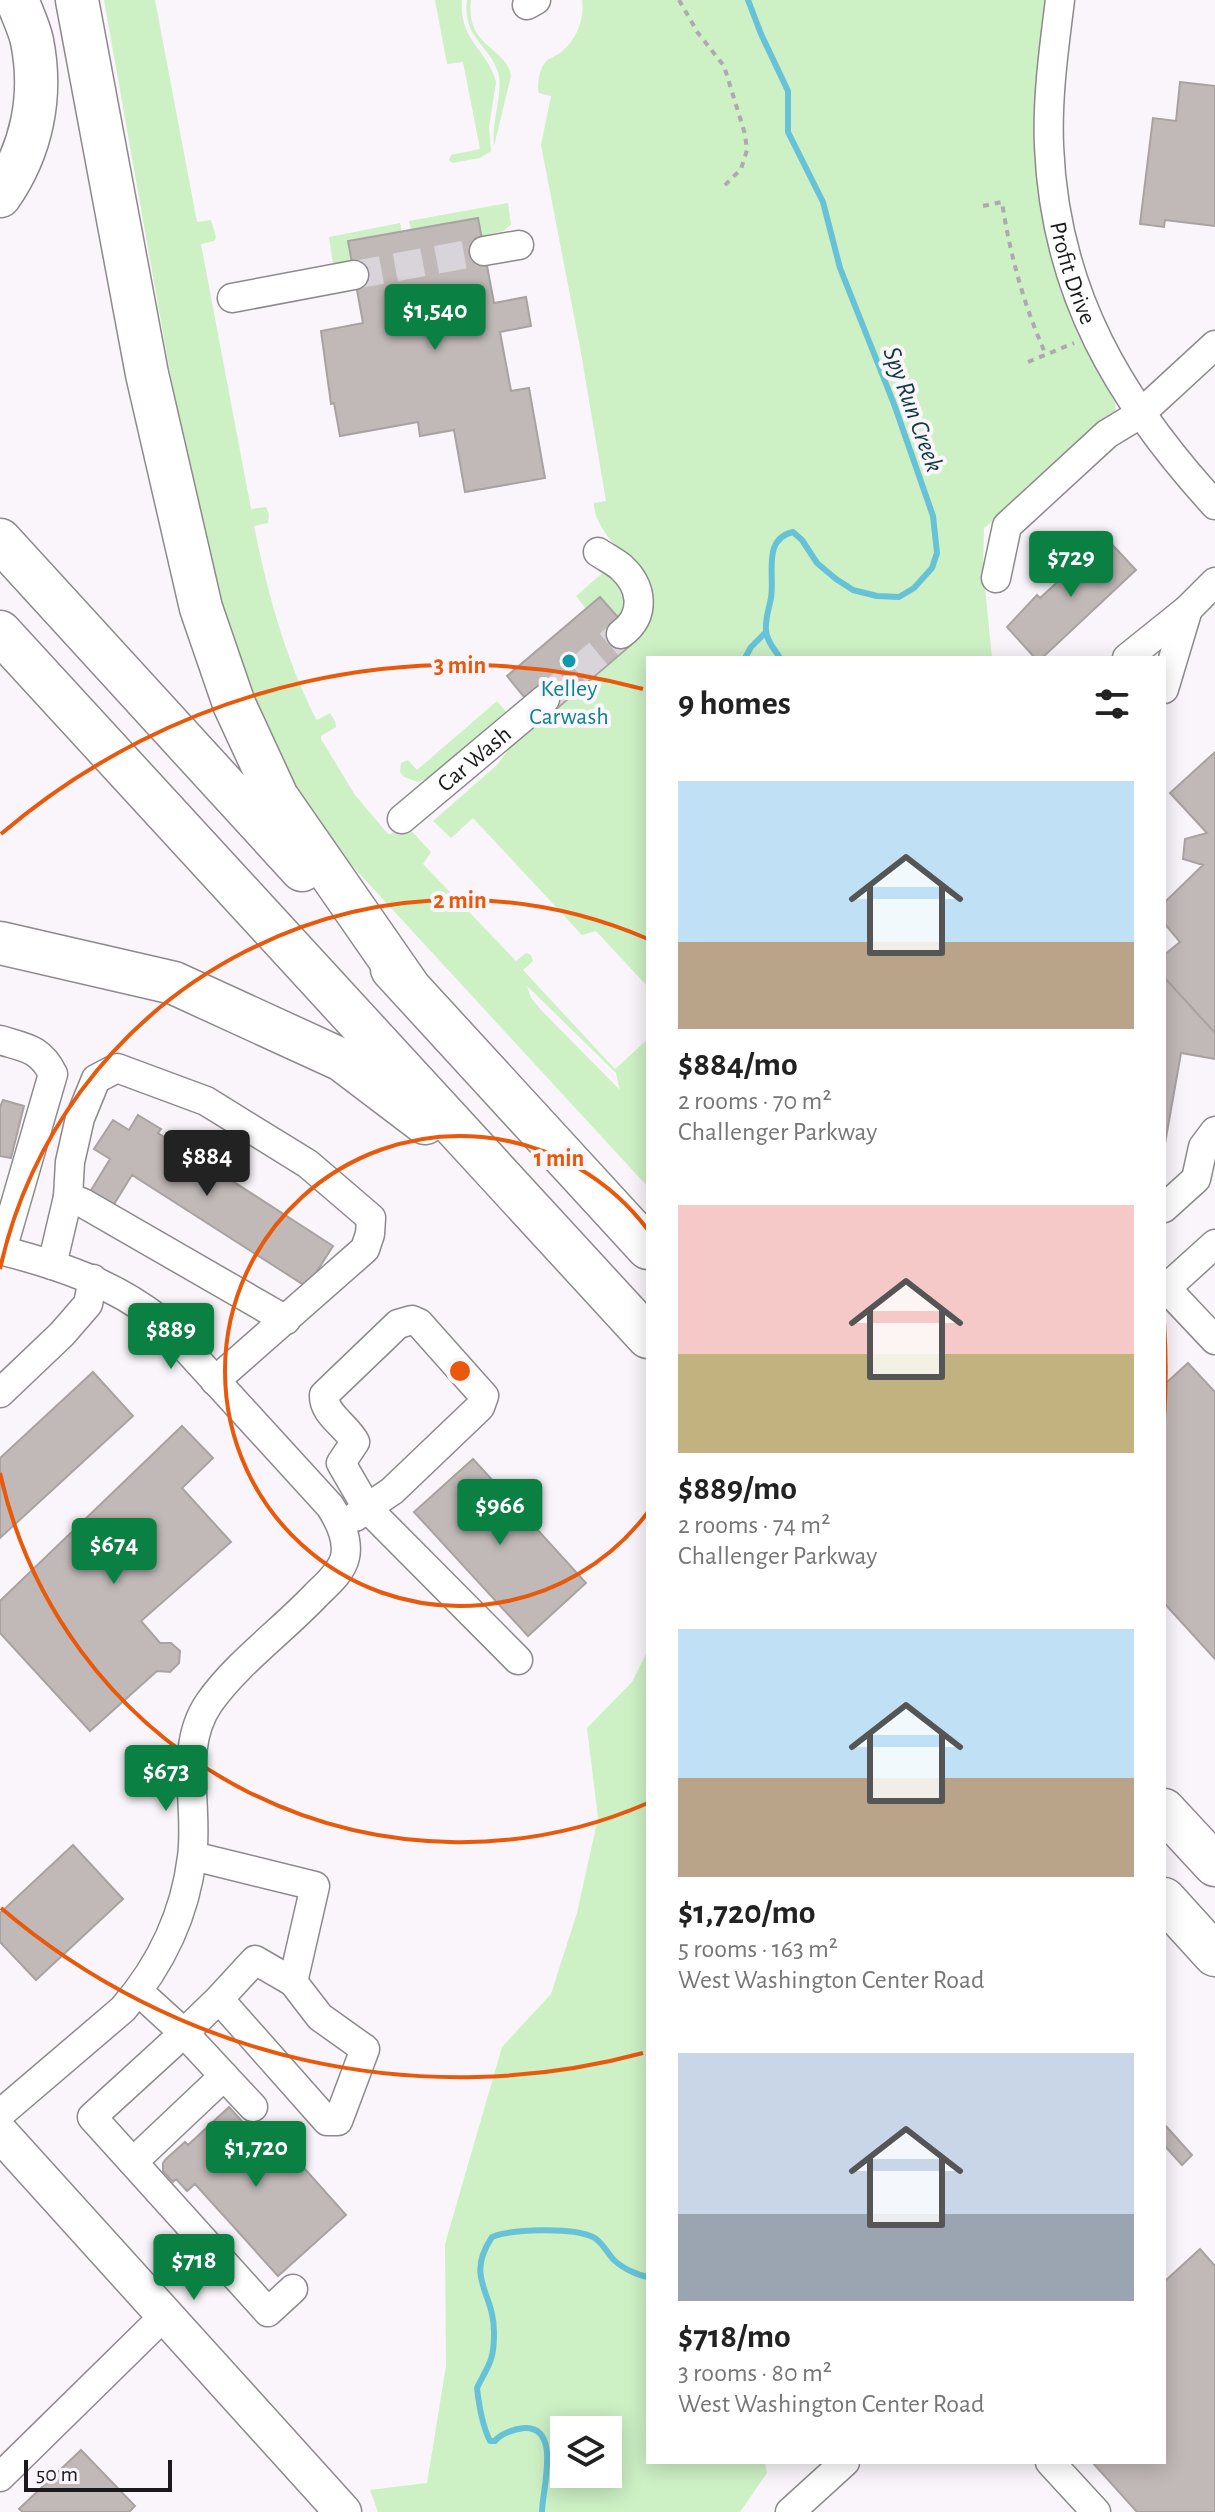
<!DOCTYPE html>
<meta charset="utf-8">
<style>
body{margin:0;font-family:"Alegreya Sans",sans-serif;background:#f6f6f6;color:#222;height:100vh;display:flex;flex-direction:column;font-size:30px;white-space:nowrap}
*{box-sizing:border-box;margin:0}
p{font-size:26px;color:#767676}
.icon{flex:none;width:44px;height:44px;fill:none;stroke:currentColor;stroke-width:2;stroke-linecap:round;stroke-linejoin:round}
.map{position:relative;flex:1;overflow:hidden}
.drawer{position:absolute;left:646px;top:656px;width:520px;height:1808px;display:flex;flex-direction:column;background:#fff;border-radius:0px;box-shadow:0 4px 20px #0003}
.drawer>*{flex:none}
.fabs{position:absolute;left:550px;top:2416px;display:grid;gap:16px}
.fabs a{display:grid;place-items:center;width:72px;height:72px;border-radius:0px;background:#fff;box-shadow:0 4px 20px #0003;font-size:40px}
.scale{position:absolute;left:24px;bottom:20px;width:148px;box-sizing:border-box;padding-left:8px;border:4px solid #1b191b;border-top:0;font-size:22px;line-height:28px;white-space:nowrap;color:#1b191b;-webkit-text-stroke:6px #f9f5fa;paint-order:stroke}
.price{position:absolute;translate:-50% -68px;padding:0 18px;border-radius:8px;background:#0b8043;color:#fff;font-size:26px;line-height:52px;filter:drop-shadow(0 2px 4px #0008)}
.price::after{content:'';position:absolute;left:50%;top:48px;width:24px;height:18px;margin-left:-12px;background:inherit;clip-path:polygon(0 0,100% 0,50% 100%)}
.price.active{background:#222;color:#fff}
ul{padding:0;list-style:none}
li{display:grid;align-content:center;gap:16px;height:424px;padding:0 32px}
li span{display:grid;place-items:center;height:248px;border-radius:0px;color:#555}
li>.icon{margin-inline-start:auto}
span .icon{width:144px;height:144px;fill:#fffc;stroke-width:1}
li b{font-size:34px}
h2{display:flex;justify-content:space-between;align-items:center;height:96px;padding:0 32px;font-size:34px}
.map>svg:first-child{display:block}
.green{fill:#cdf0c5;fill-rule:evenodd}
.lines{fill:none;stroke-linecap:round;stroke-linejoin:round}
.stream{stroke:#68c2d7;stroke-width:6}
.building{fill:#c0b9b8;stroke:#a9a2a1;stroke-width:2}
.minor-tunnel{stroke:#d8d4d9;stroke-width:28;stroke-dasharray:28 14;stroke-linecap:butt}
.minor-casing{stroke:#8d898d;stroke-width:31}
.major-casing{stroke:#8d898d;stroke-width:39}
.highway-casing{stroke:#8d898d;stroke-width:45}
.path{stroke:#adaaae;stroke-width:4;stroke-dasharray:6 6;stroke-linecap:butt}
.minor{stroke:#fff;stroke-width:28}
.major{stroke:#fff;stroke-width:36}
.highway{stroke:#fff;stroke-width:42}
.ring{fill:none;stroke:#e8590c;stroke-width:4}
.culture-dot{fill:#0f9aa8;stroke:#f9f5fa;stroke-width:3}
.labels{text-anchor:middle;stroke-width:8;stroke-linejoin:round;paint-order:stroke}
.street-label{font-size:24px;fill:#1b191b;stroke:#f9f5fa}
.culture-label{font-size:24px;fill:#0d838f;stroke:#f9f5fa}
.water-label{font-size:26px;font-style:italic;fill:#103b44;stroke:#f9f5fa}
.centre{fill:#e8590c;stroke:#f9f5fa;stroke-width:4}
.ring-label{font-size:24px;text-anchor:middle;font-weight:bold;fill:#e8590c;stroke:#f9f5fa;stroke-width:8;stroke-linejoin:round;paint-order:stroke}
</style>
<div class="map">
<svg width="1215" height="2512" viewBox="0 0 1215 2512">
<rect width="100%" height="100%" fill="#f9f5fa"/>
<path class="green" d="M104 0H155L197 222 211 220 216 237 214 241 201 244 251 509 266 507 269 514 268 523 254 526C268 594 284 654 315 717L317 720 330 713 335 721 336 727 321 736V739L355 795 388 834H391L402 825 407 826 431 852 423 864 516 961 526 953 531 955 533 961 523 970 615 1069 648 1039V1187L334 846 319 827 257 728 206 555 176 406ZM527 986 616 1073 620 1090 542 1011 531 998Z
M435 0H462C459 42 487 48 496 82L489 127 491 151 480 158 452 163 449 160 451 155 480 149 463 62 447 64Z
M467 0H471C465 48 506 46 511 76L494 146C491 122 504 91 498 72 488 42 463 40 467 0Z
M582 0H1051L1038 104 1094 360 1115 403 1116 414 1112 424 984 528 983 567 992 658H648V987L596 931 582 935 473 818 451 838 433 821 497 765 511 746 550 705 555 710 631 646 628 642 640 574C625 556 593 527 594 503L606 501 580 347 541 145 551 96 539 93 538 90C538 81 539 71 544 64 548 58 554 57 560 53 576 41 585 19 582 0Z
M508 203 511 225 503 231 482 236 478 218 411 230 409 221Z
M400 223 402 232 352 260 333 264 329 237Z
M606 570 628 588 622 622 600 597 586 609 576 596Z
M497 701 509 715 475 739 431 778 418 782 404 777 400 772 401 763 408 760 417 770Z
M648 1650V2462H765L767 2473 740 2512H378L370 2490 427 2483 446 2366 445 2244 502 2047 551 1994 577 1913 598 1818 587 1728 632 1682ZM564 2430H608V2474H564Z"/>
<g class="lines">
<path class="stream" d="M748 0 761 34 788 91V132L823 202 840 268 894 404 933 516 937 553 932 568 914 588 899 597 877 596 853 590 836 579 817 563 802 540 793 532C762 539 775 575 771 598 769 609 765 619 766 630 766 640 775 650 780 658
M745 658 751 647 765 633
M542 2512C542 2490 562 2426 524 2428 514 2429 500 2434 495 2441H490C482 2425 479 2406 477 2388 488 2365 494 2362 494 2334 495 2292 464 2279 492 2237 512 2229 572 2227 593 2237 602 2241 607 2253 614 2260 622 2268 637 2275 648 2277"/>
</g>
<path class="building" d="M1180 82 1215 86V226L1165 220 1164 227 1140 224 1153 118 1176 121Z
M478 218 494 303 526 297 531 326 500 332 511 391 529 388 545 478 465 492 454 430 420 436 418 422 340 436 334 403 331 404 321 331 363 323 348 241Z
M1105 537 1136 570 1042 658H1035L1007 627 1037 595 1040 598 1065 575 1063 573Z
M600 597 623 623 617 628 631 645 555 710 541 694 529 703 507 676Z
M1215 752V1033L1164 977V955L1180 942 1164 923V903L1203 865 1183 859 1185 839 1207 833 1170 793Z
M1164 977 1215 1033V1059L1181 1053 1164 1149Z
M3 1100 24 1106 11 1158 0 1156V1107Z
M138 1115 161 1129 158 1133 333 1246 307 1287 132 1175 113 1206 90 1192 110 1159 94 1149 113 1120 129 1130Z
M1188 1363 1215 1392V1659L1164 1603V1385Z
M93 1372 133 1416 0 1538V1458Z
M182 1426 213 1458 182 1488 231 1542 141 1621 160 1643H171L180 1651 179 1663 170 1672 157 1671 90 1731 0 1633V1601Z
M473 1459 586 1583 528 1636 414 1512Z
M73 1845 123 1899 36 1980 0 1942V1913Z
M229 2107 260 2141 271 2131 346 2215 278 2276 195 2184 187 2191 176 2179 173 2182 163 2171V2163L166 2159 185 2142 188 2145Z
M1164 2124 1192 2155 1182 2165 1164 2145Z
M1200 2249 1215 2266V2512H1137L1092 2462H1164V2282Z
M81 2450 135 2506 129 2512H23L19 2509Z"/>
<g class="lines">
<path class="minor-tunnel" d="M354 275 484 251
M545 699 621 634"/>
<g class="minor-casing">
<g id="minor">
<path id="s1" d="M1060 0C1054 48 1047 97 1049 146 1055 292 1119 400 1215 505"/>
<path d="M527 5 536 0"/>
<path d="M484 251 519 245"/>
<path d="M232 298 354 275"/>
<path d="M598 552C605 557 614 561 621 567 642 586 647 615 621 634"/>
<path d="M996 578 1007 526 1107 434 1140 414 1215 345"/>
<path d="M1127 658 1188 609 1215 582"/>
<path d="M1164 689 1188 609"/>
<path id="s2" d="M402 819 545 699"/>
<path d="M0 1040C26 1048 40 1048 53 1074L2 1250"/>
<path d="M68 1197 83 1203 286 1320"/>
<path d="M1164 1208 1196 1179 1203 1147 1215 1131"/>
<path d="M0 1250C59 1265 113 1283 161 1321L330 1506C339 1520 349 1539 345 1557 342 1572 326 1585 316 1595 283 1630 236 1664 209 1703 178 1748 199 1806 192 1857 185 1915 161 1965 123 2009L0 2114"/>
<path d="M52 1265 68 1197 70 1162 80 1118 96 1079 117 1068 206 1101 308 1164 371 1218 370 1234 365 1249 215 1381"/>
<path d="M1164 1286 1215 1340"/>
<path d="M1164 1290 1215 1244"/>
<path d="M412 1320 419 1323 484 1396 480 1407 392 1491 367 1508 341 1463 355 1442C347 1426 323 1414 324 1395L398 1324Z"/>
<path d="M0 1393 62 1334 88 1304 93 1279"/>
<path d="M355 1517 367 1508 518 1660"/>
<path d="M193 1856 315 1886 293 1982"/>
<path d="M138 1991 184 2033 92 2117 268 2312 293 2289"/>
<path d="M224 2076 253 2107"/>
<path d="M133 2162 224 2076 184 2033 219 1999 327 2121H338L365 2049 320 2017 293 1982 255 1960 219 1999"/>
<path d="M1050 2462 1096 2512"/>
<path d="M0 2477 165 2315"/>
<path d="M790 2512 845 2462"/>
</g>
</g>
<g class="major-casing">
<path id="major" d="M0 2133 343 2512"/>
</g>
<g class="highway-casing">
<path id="highway" d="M77 0 147 374 201 608 234 704 277 797 411 990
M0 196C32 150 43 96 32 41 29 27 22 13 17 0
M0 540 302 870
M0 632 648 1337
M0 943 174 983 342 1060 425 1123
M392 969 648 1248
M1164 1810 1215 1865
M1164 1899 1215 1955"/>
</g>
<path class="path" d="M679 0 698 33 724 66 745 134 747 150 741 169 724 186
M983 206 1002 202C1010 255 1024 306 1046 355
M1028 362 1074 343"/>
<use href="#minor" class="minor"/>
<use href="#major" class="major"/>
<use href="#highway" class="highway"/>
</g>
<g class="ring">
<path d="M648 1512A235 235 0 1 1 648 1230"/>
<path d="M648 1803A471 471 0 0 1 0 1473M0 1269A471 471 0 0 1 648 939"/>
<path d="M643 2053A706 706 0 0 1 1 1908M1 834A706 706 0 0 1 643 689M1164 1322A706 706 0 0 1 1164 1420"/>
</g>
<circle class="culture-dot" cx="569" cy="661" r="8"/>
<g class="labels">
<g class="street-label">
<text dy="8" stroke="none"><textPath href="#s1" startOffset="276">Profit Drive</textPath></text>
<text dy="8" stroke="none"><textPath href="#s2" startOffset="94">Car Wash</textPath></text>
</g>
<g class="culture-label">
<text x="569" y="696">Kelley<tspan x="569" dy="28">Carwash</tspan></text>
</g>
<g class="water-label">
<text transform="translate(914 409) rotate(70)" y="9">Spy Run Creek</text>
</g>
</g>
<circle cx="460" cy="1371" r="12" class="centre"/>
<g class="ring-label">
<text x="460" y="673">3 min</text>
<text x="460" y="908">2 min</text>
<text x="559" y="1166">1 min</text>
</g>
</svg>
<div class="fabs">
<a><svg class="icon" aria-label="layers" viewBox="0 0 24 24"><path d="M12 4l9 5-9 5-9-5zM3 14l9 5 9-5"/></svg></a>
</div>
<div class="scale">50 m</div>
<b class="price" style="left:435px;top:352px">$1,540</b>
<b class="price" style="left:1071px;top:599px">$729</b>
<b class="price active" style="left:207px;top:1198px">$884</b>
<b class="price" style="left:171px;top:1371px">$889</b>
<b class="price" style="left:500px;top:1547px">$966</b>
<b class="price" style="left:114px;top:1586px">$674</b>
<b class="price" style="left:166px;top:1813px">$673</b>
<b class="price" style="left:256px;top:2189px">$1,720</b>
<b class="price" style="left:194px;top:2302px">$718</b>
<section class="drawer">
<h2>9 homes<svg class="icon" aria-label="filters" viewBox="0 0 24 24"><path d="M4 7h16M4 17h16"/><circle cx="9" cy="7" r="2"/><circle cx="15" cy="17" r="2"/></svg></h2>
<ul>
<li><span style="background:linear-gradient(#bfe0f5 65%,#b9a48a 0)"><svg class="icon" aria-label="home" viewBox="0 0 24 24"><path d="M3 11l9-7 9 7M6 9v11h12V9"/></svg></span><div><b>$884/mo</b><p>2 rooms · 70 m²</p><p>Challenger Parkway</p></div></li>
<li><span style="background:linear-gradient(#f6c9c9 60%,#c2b280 0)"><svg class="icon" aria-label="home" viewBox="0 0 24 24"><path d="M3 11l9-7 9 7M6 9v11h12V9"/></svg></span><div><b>$889/mo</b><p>2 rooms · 74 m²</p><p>Challenger Parkway</p></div></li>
<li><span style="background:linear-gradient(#bfe0f5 60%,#b9a48a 0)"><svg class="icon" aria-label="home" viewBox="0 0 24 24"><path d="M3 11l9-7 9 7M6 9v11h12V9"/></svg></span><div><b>$1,720/mo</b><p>5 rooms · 163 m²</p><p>West Washington Center Road</p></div></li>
<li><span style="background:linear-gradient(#c9d6e8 65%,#9aa5b1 0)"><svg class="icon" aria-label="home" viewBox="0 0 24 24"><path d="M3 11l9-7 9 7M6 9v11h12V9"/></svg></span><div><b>$718/mo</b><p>3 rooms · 80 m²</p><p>West Washington Center Road</p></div></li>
</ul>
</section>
</div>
